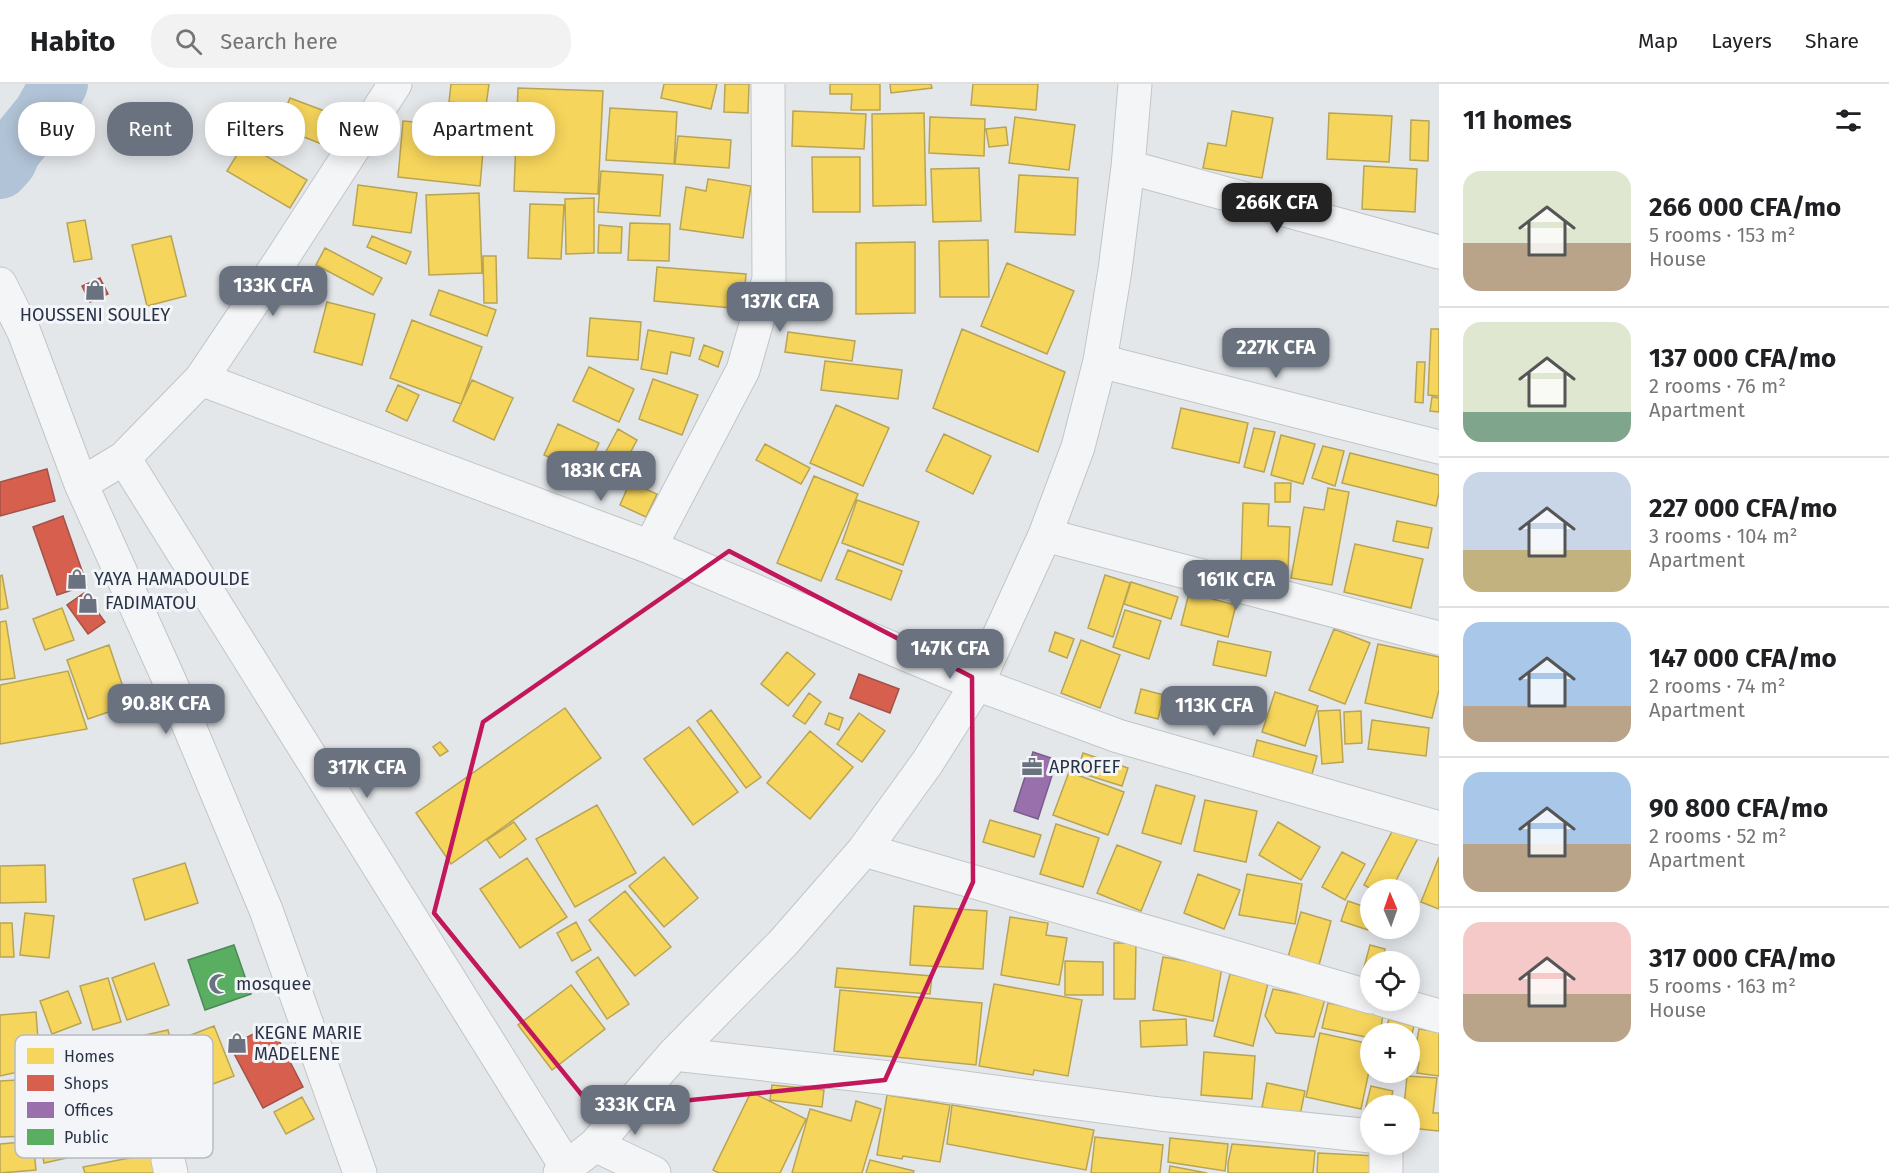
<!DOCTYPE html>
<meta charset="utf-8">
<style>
body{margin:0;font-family:"Fira Sans",sans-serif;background:#f2f2f2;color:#202124;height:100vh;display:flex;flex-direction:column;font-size:22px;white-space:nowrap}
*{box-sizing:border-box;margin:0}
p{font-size:20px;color:#757577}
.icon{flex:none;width:33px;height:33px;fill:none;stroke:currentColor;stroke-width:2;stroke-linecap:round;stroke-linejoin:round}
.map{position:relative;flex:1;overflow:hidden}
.panel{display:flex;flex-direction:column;background:#fff;width:450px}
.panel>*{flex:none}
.hud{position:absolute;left:18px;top:18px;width:570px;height:54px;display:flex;gap:12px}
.needle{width:39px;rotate:358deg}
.controls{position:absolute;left:1360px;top:795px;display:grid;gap:12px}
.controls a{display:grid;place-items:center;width:60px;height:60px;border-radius:50%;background:#fff;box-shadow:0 3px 15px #0003;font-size:30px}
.price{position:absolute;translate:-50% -51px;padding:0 14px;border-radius:12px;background:#6a727f;color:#fff;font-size:20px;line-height:39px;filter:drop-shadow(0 2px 3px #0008)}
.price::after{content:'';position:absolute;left:50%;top:36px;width:18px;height:14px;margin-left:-9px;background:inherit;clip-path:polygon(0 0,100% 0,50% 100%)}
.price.on{background:#222;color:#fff}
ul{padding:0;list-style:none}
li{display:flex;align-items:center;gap:18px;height:150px;padding:0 24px}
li+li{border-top:2px solid #e0e0e0}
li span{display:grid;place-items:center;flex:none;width:168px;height:120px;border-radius:18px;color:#555}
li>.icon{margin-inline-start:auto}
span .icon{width:72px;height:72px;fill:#fffc;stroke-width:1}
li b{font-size:26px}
h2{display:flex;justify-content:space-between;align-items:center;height:72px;padding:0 24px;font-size:26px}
.pill{padding:0 21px;border-radius:24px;background:#fff;box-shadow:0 3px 15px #0003;font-size:21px;line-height:54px}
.pill.on{background:#6a727f;color:#fff}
header{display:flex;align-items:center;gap:36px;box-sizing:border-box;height:84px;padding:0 30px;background:#fff;border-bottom:2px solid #e0e0e0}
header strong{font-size:28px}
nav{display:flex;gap:33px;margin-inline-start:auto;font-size:21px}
.search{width:420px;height:54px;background:#f2f2f2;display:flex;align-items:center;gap:15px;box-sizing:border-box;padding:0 21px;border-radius:24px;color:#757577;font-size:22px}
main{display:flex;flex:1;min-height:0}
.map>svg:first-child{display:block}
.homes{fill:#f6d55c;stroke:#b8a455;stroke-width:1.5}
.shops{fill:#d6604d;stroke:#a2524b;stroke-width:1.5}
.offices{fill:#9970ab;stroke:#775e8d;stroke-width:1.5}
.public{fill:#5aae61;stroke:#4b8959;stroke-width:1.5}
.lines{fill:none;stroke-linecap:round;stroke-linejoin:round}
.river{stroke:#b1c3d6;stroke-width:58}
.minor-casing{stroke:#c2c5c8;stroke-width:35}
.minor{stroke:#f4f5f7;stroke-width:33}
.marked{fill:none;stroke:#c2185b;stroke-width:4.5;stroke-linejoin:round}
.labels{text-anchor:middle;stroke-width:6;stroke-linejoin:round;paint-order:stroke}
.poi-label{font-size:18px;fill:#293346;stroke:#f3f5f9;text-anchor:start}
.key{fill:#f3f5f9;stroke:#b6bbc3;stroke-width:1.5}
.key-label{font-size:16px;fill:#293346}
</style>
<header>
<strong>Habito</strong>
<div class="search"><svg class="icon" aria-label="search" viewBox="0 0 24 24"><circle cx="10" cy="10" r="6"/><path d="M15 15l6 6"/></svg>Search here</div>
<nav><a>Map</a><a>Layers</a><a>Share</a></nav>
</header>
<main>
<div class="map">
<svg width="1439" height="1089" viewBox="0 0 1439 1089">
<rect width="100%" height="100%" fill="#e4e7ea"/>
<path class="homes" d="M451 0H489L486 22 449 18Z
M664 0H717L711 25 661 14Z
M725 0H749L748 29 724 28Z
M830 0H880V26H851L852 10H830Z
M890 0H931L932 4 891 9Z
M973 0H1038L1036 26 971 21Z
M518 4 603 7 598 110 514 107Z
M290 14 338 32 327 62 278 43Z
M610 24 677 28 674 80 606 76Z
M465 26 484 27 483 48 464 47Z
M793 27 866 30 864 65 792 62Z
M1232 27 1273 34 1262 94 1203 84 1208 59 1226 62Z
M924 29 926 121 873 122 872 30Z
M1329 29 1392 32 1389 78 1327 75Z
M930 33 985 35 984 72 929 69Z
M1015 33 1075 41 1069 86 1009 79Z
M1411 36 1429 37 1428 77 1410 76Z
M403 37 461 42V56H484L480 102 398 93Z
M1006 43 1008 61 989 63 986 45Z
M678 52 731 56 729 84 675 80Z
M244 59 307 96 290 124 227 87Z
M812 73H860V128H813Z
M1364 82 1417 85 1415 128 1362 125Z
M979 84 981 137 933 138 931 85Z
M601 87 663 91 660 132 598 128Z
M1019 91 1078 94 1075 151 1015 148Z
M708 95 751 102 743 154 680 145 686 103 706 107Z
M358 101 417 109 411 149 353 141Z
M479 109 482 189 429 191 426 111Z
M594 114V169L566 170 565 115Z
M530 120 564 121 561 175 528 174Z
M85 136 92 175 74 178 67 139Z
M630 139 670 140 669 177 628 176Z
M599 141 622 143 621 169H598Z
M171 152 186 212 147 222 132 161Z
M372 152 411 168 406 180 367 163Z
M988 156 989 213H940L939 157Z
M915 158V229L856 230V159Z
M325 164 382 194 373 211 316 181Z
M483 172H496L497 219H484Z
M1007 179 1074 207 1047 270 981 242Z
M657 183 746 190 743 225 654 217Z
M439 206 496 226 487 252 430 231Z
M327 218 375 230 362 281 314 268Z
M590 234 641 238 638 276 587 272Z
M412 236 482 263 461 320 390 294Z
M962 245 1065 288 1038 368 933 324Z
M1431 245H1439V312L1428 311Z
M648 246 694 254 690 272 671 268 667 290 641 285Z
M788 248 855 257 852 277 785 268Z
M704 261 723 268 718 283 699 275Z
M825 277 902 286 898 315 821 306Z
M1417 278H1425L1423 319 1415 318Z
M589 283 634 305 619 338 573 317Z
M653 295 698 311 682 351 639 335Z
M472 296 513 314 494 356 453 337Z
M398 301 419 311 407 337 386 327Z
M1432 313 1439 314V328L1430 327Z
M836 321 889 344 863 402 810 379Z
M1181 324 1248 339 1239 379 1172 364Z
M558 340 599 359 585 390 544 371Z
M1254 344 1275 348 1264 388 1244 383Z
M618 345 637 356 613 401 594 390Z
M944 350 991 372 973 410 926 387Z
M1281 351 1315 360 1303 400 1271 391Z
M765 360 810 384 801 400 756 376Z
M1323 362 1344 367 1335 402 1312 394Z
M1350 369 1439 391V409L1436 422 1342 399Z
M814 392 858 410 821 497 777 479Z
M630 398 657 410 646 433 620 421Z
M1275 399H1291L1290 418H1275Z
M1328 404 1349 408 1332 501 1291 494 1304 423 1324 426Z
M857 416 919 438 903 481 842 459Z
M1243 419 1269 420 1268 442 1290 443 1288 485 1241 483Z
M1397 437 1432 444 1428 464 1393 457Z
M1355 460 1423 475 1411 524 1344 508Z
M848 466 902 487 891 516 836 495Z
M2 491 8 524 0 526V492Z
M1105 491 1130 499 1113 553 1088 544Z
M1131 498 1178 513 1171 535 1124 520Z
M1189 509 1236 521 1228 553 1181 541Z
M62 524 74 556 45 566 33 535Z
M1125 526 1161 537 1149 575 1113 563Z
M6 537 15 594 0 596V538Z
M1334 545 1370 559 1345 620 1309 606Z
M1055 548 1074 555 1067 574 1049 567Z
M1081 556 1120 571 1100 624 1061 609Z
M1218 557 1271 568 1266 592 1213 581Z
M1378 560 1439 573V606L1432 634 1365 619Z
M109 561 129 621 88 635 67 576Z
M787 568 815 590 788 622 761 600Z
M68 587 87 645 0 660V601Z
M1141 605 1164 611 1158 635 1135 629Z
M1275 608 1318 622 1305 662 1262 648Z
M809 609 821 618 805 640 793 632Z
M565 624 601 674 451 780 416 729Z
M711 626 761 693 746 704 697 637Z
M1340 626 1343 678 1322 680 1318 627Z
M1361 627 1362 659 1345 660 1344 628Z
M829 629 843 634 839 646 825 640Z
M859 629 885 647 862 678 837 660Z
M1372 636 1429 644 1426 672 1368 665Z
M689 643 738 708 693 741 644 675Z
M810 647 853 683 810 735 767 699Z
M1257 656 1317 672 1312 690 1253 673Z
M440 658 448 667 440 672 433 663Z
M1083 669 1128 684 1122 702 1077 688Z
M1069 688 1124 708 1108 751 1053 731Z
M1156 701 1195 712 1181 760 1142 749Z
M1205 716 1257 727 1246 778 1194 767Z
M597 721 636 789 575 823 536 755Z
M990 736 1041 751 1034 773 983 758Z
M514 738 526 755 500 774 487 756Z
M1278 738 1320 763 1301 796 1259 771Z
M1056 740 1099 754 1083 803 1040 790Z
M1396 740 1419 752 1391 806H1373L1364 801Z
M1117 761 1161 778 1141 827 1097 809Z
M1342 768 1365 780 1345 816 1322 803Z
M664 773 698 814 664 843 629 802Z
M1439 773V825L1421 818Z
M527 774 567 833 520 864 480 805Z
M185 779 198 819 145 836 133 795Z
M45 781 46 818 0 819V782Z
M1198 790 1240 806 1224 845 1184 829Z
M1247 790 1302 800 1295 840 1239 831Z
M625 807 671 863 635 892 589 836Z
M1348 817 1371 825V837L1368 846 1341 837Z
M914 822 987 827 983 885 910 881Z
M1301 828 1331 837 1319 881 1288 873Z
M25 829 54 832 49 874 20 871Z
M1010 833 1048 839 1046 851 1067 854 1059 901 1001 891Z
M576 838 591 866 572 877 557 849Z
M0 839H12L14 873H0Z
M1114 859H1136L1135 915H1114Z
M1370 861 1385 865 1382 878H1371V890L1363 887Z
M598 873 629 920 607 935 576 888Z
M1163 873 1222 883 1213 937 1153 926Z
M1065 877 1103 878V911H1065Z
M154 879 169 921 127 936 112 894Z
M837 884 932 892 930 910 835 903Z
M1230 890 1268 899 1253 962 1214 952Z
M108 894 121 938 93 946 80 902Z
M994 900 1082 916 1068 992 1034 986 1033 991 979 982Z
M571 901 605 945 552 986 518 941Z
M1273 905 1325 915 1314 953 1276 949 1265 932Z
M840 906 982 919 976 981 834 967Z
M68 907 81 939 52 950 40 917Z
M1328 919 1383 930 1380 950H1371V954L1322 944Z
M36 928 40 983 0 992V931Z
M1186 935 1187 961 1141 963 1140 937Z
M1389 935 1414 942 1410 957V950H1384Z
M214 942 234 992 192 1008 173 958Z
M1419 945 1439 948V992L1417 989 1419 978 1413 977Z
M168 946 177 984 153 989 145 951Z
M1320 949 1371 960V978L1361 1025 1306 1013Z
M1204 968 1255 972 1252 1015 1201 1011Z
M53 988 67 1074 44 1079 29 993Z
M1407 992 1437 994 1433 1029H1439V1047L1410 1044V1022H1404Z
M17 996 19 1037H32V1052L0 1053V997Z
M1267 999 1305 1007 1300 1031 1262 1023Z
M772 1001 824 1006 822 1023 770 1016Z
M1371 1002 1393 1007 1389 1022H1371V1041L1362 1038Z
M751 1008 806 1035 780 1089H719L713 1086Z
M887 1011 950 1021 940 1078 903 1072 902 1075 877 1071Z
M302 1013 314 1035 286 1050 274 1028Z
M856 1017 881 1025 862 1089H792L810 1025 851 1037Z
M952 1021 1094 1046 1086 1086 947 1060Z
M1095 1053 1163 1061 1160 1089H1091Z
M1170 1054 1228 1060 1225 1087 1168 1078Z
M33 1057 36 1086 0 1089V1060Z
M1232 1060 1315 1067 1313 1089H1228V1079Z
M160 1068 164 1089H85L83 1083Z
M1318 1069 1377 1072 1376 1089H1317Z
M870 1076 914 1087 913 1089H866Z
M1170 1082 1207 1089H1169Z"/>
<path class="shops" d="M100 194 108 210 90 218 82 202Z
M47 385 55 417 0 432V398Z
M63 432 87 501 57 511 33 443Z
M84 509 105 538 88 550 67 521Z
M859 590 899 605 890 629 850 614Z
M271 941 303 1003 263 1024 230 962Z"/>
<path class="offices" d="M1033 668 1057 676 1038 735 1014 727Z"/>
<path class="public" d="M234 861 251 910 205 926 188 876Z"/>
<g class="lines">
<path class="river" d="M0 86 8 77 12 67 42 30 59 0"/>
<g class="minor-casing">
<path id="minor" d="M1128 83 1439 168
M0 200 24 248 81 400 179 618 266 826 360 1089
M1100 277 1439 363
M201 295 650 463 977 600 1118 652 1439 744
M124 374 567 1084
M81 400 124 374 201 295 279 179 395 0
M1045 451 1439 554
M650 463 743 286 769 195 768 0
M864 766 1371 913
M1383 916 1439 932
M674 970 890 994 1160 1030 1371 1052
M1386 1060V1089
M595 1061 654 1089
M168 1076 171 1089
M560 1089 595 1061 674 970 783 859 864 766 927 679 977 600 1045 451 1078 363 1100 277 1115 186 1128 83 1135 0"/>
</g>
<use href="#minor" class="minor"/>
</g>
<path class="marked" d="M729 467 972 593 973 798 885 996 594 1026 434 829 483 638Z"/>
<defs>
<g id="shop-bare" transform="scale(1.62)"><path d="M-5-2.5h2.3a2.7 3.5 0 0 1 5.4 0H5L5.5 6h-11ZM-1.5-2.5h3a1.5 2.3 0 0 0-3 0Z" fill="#6a727f" stroke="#f3f5f9" stroke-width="2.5" paint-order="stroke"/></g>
<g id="office-bare" transform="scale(1.62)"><path d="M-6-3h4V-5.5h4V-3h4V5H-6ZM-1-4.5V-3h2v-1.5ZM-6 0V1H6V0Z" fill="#6a727f" stroke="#f3f5f9" stroke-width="2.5" paint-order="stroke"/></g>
<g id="mosque-bare" transform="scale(1.62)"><path d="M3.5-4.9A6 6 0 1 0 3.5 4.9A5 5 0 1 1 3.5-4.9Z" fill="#6a727f" stroke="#f3f5f9" stroke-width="2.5" paint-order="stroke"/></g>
</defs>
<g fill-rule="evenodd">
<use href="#shop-bare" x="95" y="206"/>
<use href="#shop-bare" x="77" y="495"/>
<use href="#shop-bare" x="88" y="519"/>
<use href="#office-bare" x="1032" y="683"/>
<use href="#mosque-bare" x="219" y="900"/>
<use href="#shop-bare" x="237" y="959"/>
</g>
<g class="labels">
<g class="poi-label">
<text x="95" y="237" text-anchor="middle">HOUSSENI SOULEY</text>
<text x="94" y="501">YAYA HAMADOULDE</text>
<text x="105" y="525">FADIMATOU</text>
<text x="1049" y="689">APROFEF</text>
<text x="236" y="906">mosquee</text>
<text x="254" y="955">KEGNE MARIE<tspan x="254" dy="21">MADELENE</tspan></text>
</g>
</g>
<rect x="15" y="951" width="198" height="123" rx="9" class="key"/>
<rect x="27" y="964" width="27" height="16" fill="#f6d55c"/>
<rect x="27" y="991" width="27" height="16" fill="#d6604d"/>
<rect x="27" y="1018" width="27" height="16" fill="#9970ab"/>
<rect x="27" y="1045" width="27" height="16" fill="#5aae61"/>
<g class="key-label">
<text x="64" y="978">Homes</text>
<text x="64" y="1005">Shops</text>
<text x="64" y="1032">Offices</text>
<text x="64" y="1059">Public</text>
</g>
</svg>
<div class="controls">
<a><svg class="needle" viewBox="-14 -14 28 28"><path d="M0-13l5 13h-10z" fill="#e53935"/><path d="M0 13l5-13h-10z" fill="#757577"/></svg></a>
<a><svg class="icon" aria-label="locate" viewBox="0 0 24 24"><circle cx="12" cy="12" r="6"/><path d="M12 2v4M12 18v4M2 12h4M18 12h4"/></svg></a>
<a>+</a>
<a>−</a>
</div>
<b class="price on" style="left:1277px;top:150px">266K CFA</b>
<b class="price" style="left:273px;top:233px">133K CFA</b>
<b class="price" style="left:780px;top:249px">137K CFA</b>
<b class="price" style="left:1276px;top:295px">227K CFA</b>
<b class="price" style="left:601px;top:418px">183K CFA</b>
<b class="price" style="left:1236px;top:527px">161K CFA</b>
<b class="price" style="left:950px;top:596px">147K CFA</b>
<b class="price" style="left:166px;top:651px">90.8K CFA</b>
<b class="price" style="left:1214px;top:653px">113K CFA</b>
<b class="price" style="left:367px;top:715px">317K CFA</b>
<b class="price" style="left:635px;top:1052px">333K CFA</b>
<div class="hud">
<a class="pill">Buy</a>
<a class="pill on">Rent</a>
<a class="pill">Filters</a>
<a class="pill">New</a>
<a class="pill">Apartment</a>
</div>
</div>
<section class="panel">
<h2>11 homes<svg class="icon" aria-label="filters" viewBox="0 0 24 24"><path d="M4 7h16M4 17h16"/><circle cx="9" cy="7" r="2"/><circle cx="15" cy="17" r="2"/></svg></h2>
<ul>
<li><span style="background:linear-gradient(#dfe7d0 60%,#b9a48a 0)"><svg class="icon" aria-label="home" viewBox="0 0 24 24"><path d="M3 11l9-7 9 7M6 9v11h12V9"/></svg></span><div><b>266 000 CFA/mo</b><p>5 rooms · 153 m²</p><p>House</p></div></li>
<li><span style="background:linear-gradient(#dfe7d0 75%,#7fa58c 0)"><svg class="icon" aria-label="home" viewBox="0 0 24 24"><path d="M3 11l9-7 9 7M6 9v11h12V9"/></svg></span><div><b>137 000 CFA/mo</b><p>2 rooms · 76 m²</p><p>Apartment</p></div></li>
<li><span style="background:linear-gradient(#c9d6e8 65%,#c2b280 0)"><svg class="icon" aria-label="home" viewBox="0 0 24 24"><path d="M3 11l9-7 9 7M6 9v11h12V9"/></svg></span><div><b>227 000 CFA/mo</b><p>3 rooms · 104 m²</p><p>Apartment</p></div></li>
<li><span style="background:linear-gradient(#a9c7e8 70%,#b9a48a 0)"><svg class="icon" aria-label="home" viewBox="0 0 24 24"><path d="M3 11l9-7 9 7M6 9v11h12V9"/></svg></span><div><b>147 000 CFA/mo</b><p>2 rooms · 74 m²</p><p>Apartment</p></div></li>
<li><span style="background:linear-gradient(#a9c7e8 60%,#b9a48a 0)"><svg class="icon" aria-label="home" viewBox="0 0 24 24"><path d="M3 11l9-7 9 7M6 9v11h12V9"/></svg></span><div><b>90 800 CFA/mo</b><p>2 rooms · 52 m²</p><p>Apartment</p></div></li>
<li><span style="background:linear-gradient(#f6c9c9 60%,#b9a48a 0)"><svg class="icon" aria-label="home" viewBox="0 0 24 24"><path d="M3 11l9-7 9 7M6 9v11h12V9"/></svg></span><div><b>317 000 CFA/mo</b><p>5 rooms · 163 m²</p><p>House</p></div></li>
</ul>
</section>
</main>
